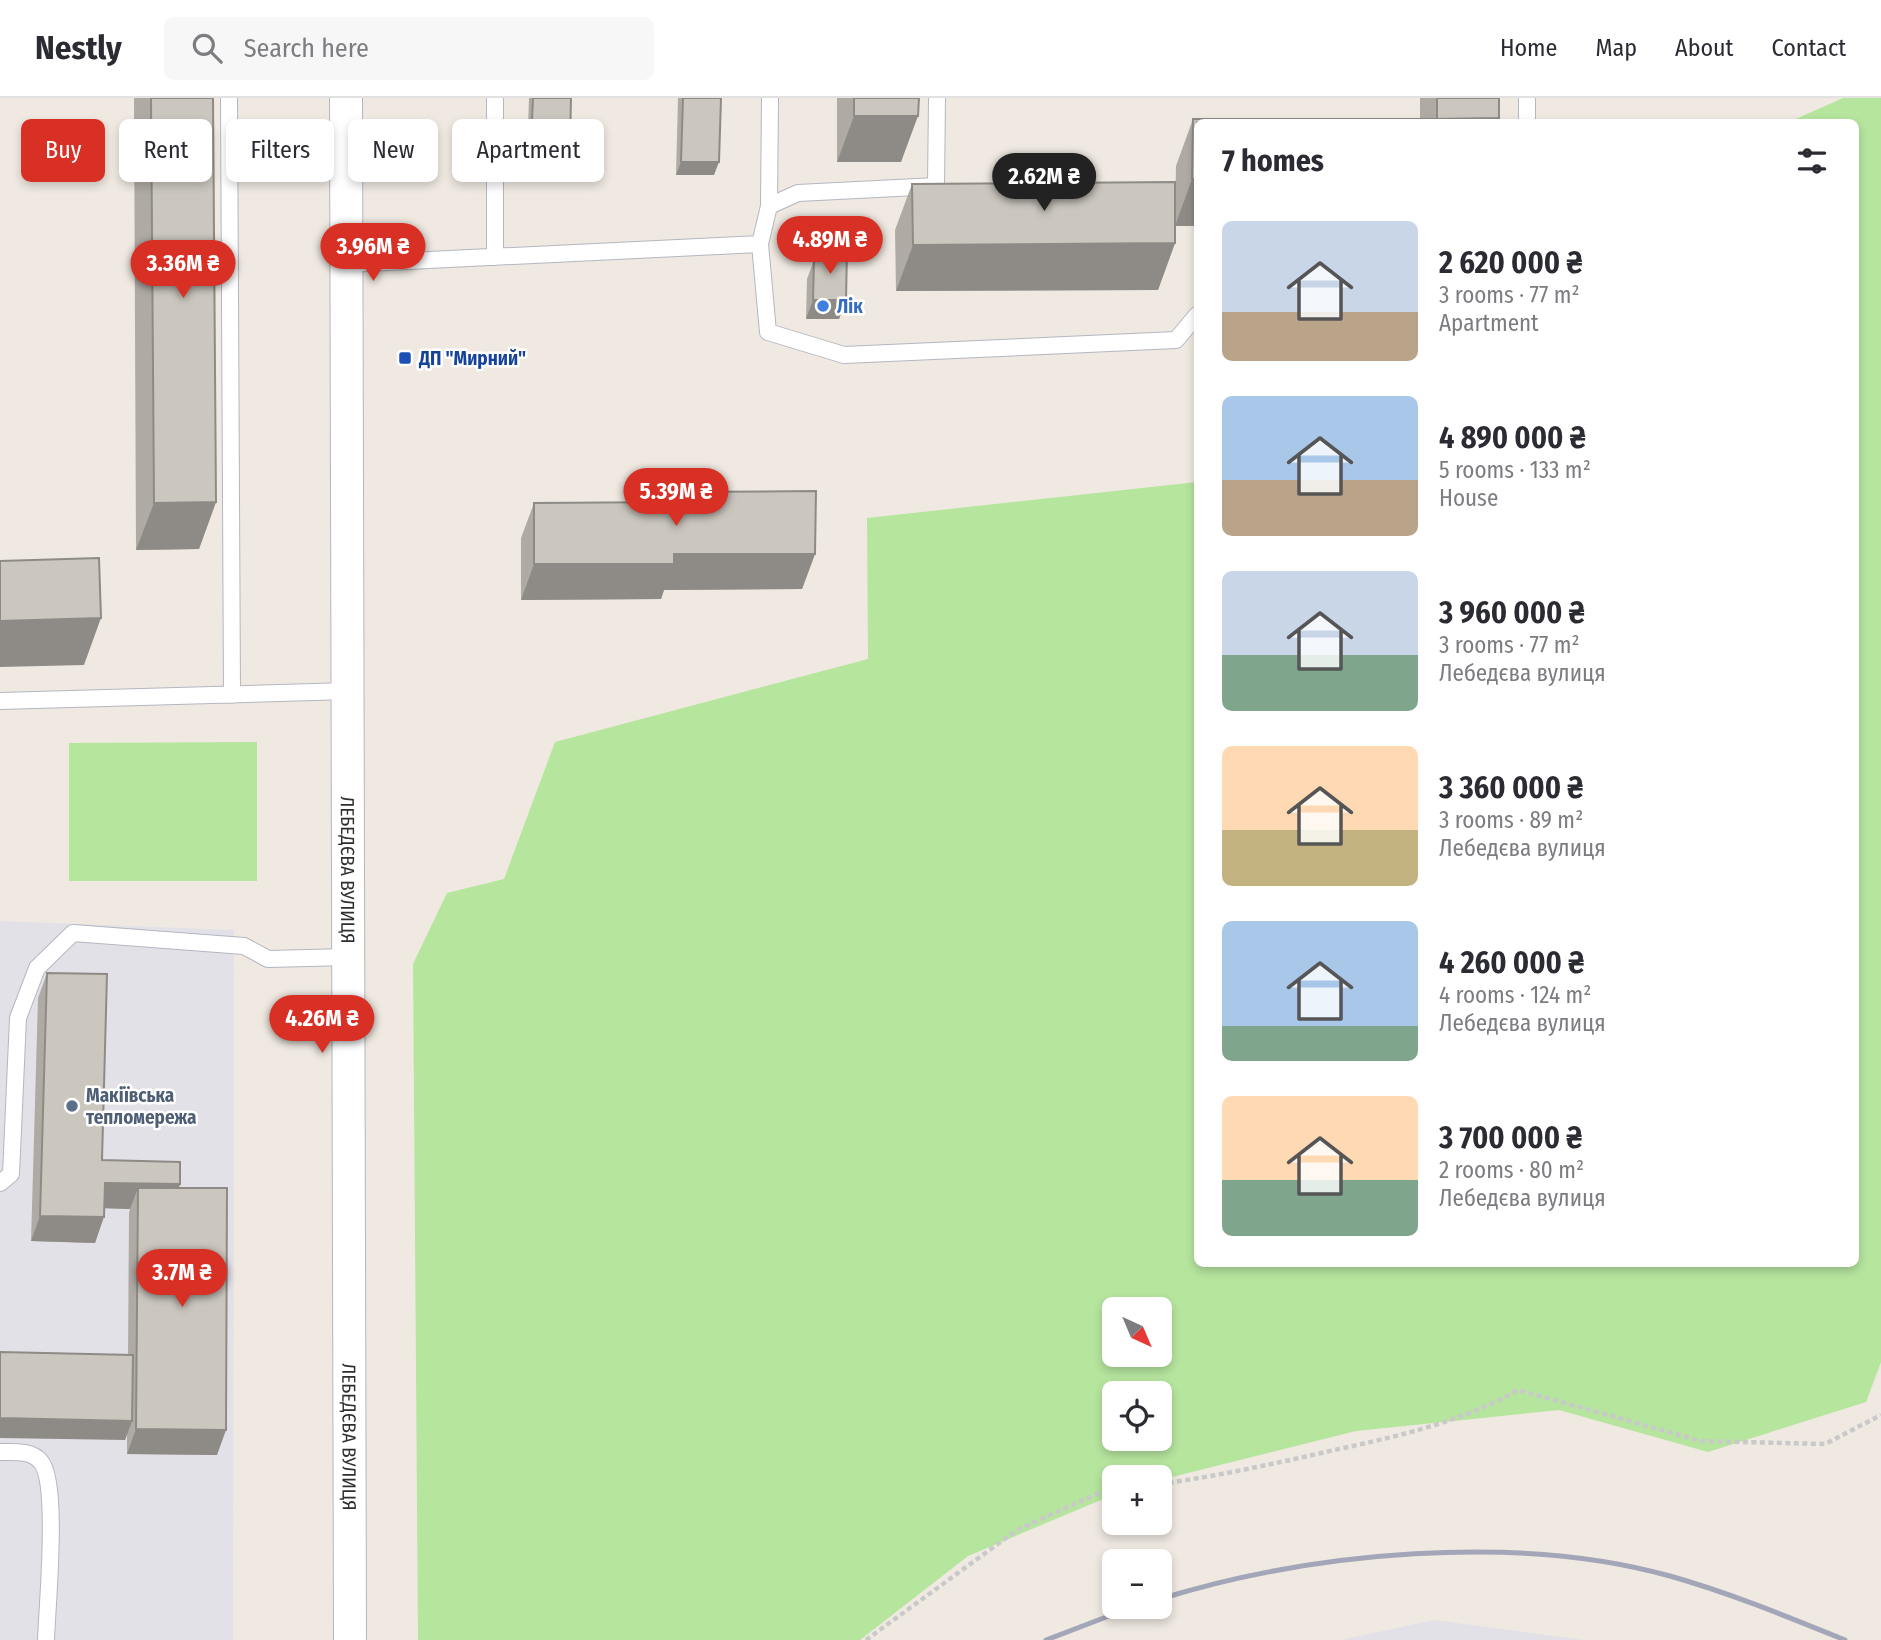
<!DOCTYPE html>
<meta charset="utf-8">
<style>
body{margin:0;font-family:"Fira Sans Condensed",sans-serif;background:#f7f7f7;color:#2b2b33;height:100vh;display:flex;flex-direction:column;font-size:26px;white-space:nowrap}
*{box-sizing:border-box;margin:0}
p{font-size:23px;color:#7c7c81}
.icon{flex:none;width:38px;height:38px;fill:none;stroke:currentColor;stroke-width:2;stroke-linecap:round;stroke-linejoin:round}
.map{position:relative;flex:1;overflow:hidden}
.sheet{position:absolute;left:1194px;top:21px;width:665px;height:1148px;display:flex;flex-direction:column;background:#fff;border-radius:10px;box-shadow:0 4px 10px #0003}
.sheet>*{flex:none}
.banner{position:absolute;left:21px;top:21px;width:665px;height:63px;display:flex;gap:14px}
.needle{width:46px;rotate:136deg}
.fabs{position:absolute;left:1102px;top:1199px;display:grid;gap:14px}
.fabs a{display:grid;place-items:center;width:70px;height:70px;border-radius:10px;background:#fff;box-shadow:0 4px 10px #0003;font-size:35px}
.price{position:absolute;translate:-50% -60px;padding:0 16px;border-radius:24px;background:#d93025;color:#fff;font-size:23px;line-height:46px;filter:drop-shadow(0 2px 4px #0008)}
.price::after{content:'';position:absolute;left:50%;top:42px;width:21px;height:16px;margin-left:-10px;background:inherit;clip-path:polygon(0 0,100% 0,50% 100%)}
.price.selected{background:#222;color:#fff}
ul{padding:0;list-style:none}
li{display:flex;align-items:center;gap:21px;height:175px;padding:0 28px}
li span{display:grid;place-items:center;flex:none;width:196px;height:140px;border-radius:10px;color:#555}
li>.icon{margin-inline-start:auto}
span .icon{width:84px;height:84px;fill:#fffc;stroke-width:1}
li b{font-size:30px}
h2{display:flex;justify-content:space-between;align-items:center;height:84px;padding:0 28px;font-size:30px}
.pill{padding:0 24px;border-radius:10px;background:#fff;box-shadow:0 4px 10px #0003;font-size:24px;line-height:63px}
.pill.selected{background:#d93025;color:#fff}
header{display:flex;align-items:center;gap:42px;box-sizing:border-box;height:98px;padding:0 35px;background:#fff;border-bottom:2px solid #e1e1e2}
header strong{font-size:33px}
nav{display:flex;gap:38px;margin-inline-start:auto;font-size:24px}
.search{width:490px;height:63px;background:#f7f7f7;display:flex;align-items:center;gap:18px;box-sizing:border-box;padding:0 24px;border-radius:10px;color:#7c7c81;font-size:26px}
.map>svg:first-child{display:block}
.industrial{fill:#e3e1e8}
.green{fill:#b6e59e;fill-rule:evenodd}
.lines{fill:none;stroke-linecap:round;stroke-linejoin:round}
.service-casing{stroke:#b4b7c1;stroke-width:18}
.minor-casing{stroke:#b4b7c1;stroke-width:34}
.path{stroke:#c9c9c9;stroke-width:4.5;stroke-dasharray:5 3.5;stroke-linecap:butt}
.service{stroke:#fff;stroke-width:16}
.minor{stroke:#fff;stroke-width:32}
.rail{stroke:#a3a6b8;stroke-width:5}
.wall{fill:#afaba4}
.shaded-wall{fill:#8e8b86}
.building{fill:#cbc7bf;stroke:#8e8b86;stroke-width:2}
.shop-dot{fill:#3f7fe0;stroke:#fff;stroke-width:2.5}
.transit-dot{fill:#1a4fb4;stroke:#fff;stroke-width:2.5}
.service-dot{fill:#5c6f8a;stroke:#fff;stroke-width:2.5}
.labels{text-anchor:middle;stroke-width:5;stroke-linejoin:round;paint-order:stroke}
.shop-label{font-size:19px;font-weight:bold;fill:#366cbe;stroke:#fff;text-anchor:start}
.transit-label{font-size:19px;font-weight:bold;fill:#164399;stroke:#fff;text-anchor:start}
.street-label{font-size:19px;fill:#2e2e2e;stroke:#fff}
.service-label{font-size:19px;font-weight:bold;fill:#4e5e75;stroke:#fff;text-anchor:start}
</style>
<header>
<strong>Nestly</strong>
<div class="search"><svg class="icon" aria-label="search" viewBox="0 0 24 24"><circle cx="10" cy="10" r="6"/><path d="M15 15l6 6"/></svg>Search here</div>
<nav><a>Home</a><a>Map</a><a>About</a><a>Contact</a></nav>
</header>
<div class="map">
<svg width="1881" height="1542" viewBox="0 0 1881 1542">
<rect width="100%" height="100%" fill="#efe9e1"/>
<path class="industrial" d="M0 823 234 832 233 1542H0Z
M1434 1522 1584 1542H1341Z"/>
<path class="green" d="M1843 0H1881V1264L1866 1304 1708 1354 1559 1312 1356 1333 1160 1382V1379H1115V1396L968 1458 860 1542H418L413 866 447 795 504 781 555 644 868 561 867 420 1197 384V1166H1855V24H1789ZM1115 1211H1160V1256H1115ZM1160 1295V1340H1115V1295Z
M257 644V783H69V645Z"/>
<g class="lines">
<g class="service-casing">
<path id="service" d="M229 0 232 597
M495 0V159
M1527 24V0
M769 108 770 0
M760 146 768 234 844 257 1176 242 1197 217
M347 166 760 146 769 108 798 95 936 88 937 0
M0 603 348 593
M0 1085 11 1076 18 920 37 870 73 835 244 848 268 861 348 859
M0 1354C13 1354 32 1352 41 1364 59 1385 47 1509 46 1542"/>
</g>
<g class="minor-casing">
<g id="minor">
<path id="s1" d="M346 0 350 1542"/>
</g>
</g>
<path class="path" d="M1160 1386C1218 1378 1273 1366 1330 1353 1394 1339 1460 1325 1518 1292L1701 1343 1825 1346 1881 1317
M866 1542 1017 1432 1101 1394 1115 1392"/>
<use href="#service" class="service"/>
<use href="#minor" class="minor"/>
<path class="rail" d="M1160 1501C1312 1454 1516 1435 1670 1478 1730 1495 1788 1519 1845 1542
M1046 1542 1135 1508"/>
</g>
<path class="wall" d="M134 0H213L216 404 199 451 136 452Z
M529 0H571L570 46 565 59 527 58Z
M678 0H721L714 77H676Z
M837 0H919L901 64H837Z
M1420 0H1499V20L1497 24H1197V128H1175L1176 68 1193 21H1420Z
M912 86 1175 145 1158 192 896 193 895 132Z
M814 162 846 202 839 221H806L807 181Z
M678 394 815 456 802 491 664 492 661 501 521 502V440L534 405 674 404Z
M47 875 102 1062 180 1086 179 1090 217 1357 127 1356V1335L125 1342 128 1257 129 1115 130 1111 105 1110 95 1145 31 1143 38 900Z"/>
<path class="shaded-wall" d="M854 18H918L901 64H837Z
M1499 20 1497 24H1436L1437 21Z
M531 45 570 46 565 59 527 58Z
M681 64H719L714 77H676Z
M1192 81H1197V128H1175Z
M1175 145 1158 192 896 193 913 147Z
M813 202H846L839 221H806Z
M216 404 199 451 136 452 154 405Z
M674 456H815L802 491 664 492 661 501 521 502 534 466Z
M101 520 84 567 0 569V523Z
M105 1085 180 1086 171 1111 138 1090 130 1111 96 1110Z
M40 1118 104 1119 95 1145 31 1143Z
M0 1320 132 1323 125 1342 0 1340Z
M136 1331 226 1332 217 1357 127 1356Z"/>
<path class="building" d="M151 0H213L216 404 154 405Z
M533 0H571L570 46 531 45Z
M683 0H721L719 64H681Z
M854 0H919L918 18H854Z
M1437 0H1499V20L1437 21Z
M1193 21H1437V24H1197V81H1192Z
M1175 84V145L913 147 912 86Z
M822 152H847L846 202H813L814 162Z
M816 393 815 456H674V466H534V405L678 404V394Z
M99 460 101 520 0 523V463Z
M47 875 107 876 102 1062 180 1064V1086L105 1085 104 1119 40 1118Z
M138 1090H227L226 1332 136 1331Z
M0 1254 133 1257 132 1323 0 1320Z"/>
<circle class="shop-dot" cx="823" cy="208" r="7"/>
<rect class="transit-dot" x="398" y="253" width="14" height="14" rx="3.5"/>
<circle class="service-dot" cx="72" cy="1008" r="7"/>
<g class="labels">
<g class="shop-label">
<text x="837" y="215">Лік</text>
</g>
<g class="transit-label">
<text x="419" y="267">ДП "Мирний"</text>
</g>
<g class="street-label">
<text dy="7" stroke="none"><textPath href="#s1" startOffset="772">ЛЕБЕДЄВА ВУЛИЦЯ</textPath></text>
<text dy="7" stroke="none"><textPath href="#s1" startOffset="1339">ЛЕБЕДЄВА ВУЛИЦЯ</textPath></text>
</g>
<g class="service-label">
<text x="86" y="1004">Макіївська<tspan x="86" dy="22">тепломережа</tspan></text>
</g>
</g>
</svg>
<div class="fabs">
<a><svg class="needle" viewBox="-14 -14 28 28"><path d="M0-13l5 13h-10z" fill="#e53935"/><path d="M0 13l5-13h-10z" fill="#7c7c81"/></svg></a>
<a><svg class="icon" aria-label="locate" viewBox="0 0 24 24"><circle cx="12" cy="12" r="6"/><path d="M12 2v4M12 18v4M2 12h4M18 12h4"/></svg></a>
<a>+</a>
<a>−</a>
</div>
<b class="price selected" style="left:1044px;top:115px">2.62M ₴</b>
<b class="price" style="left:830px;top:178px">4.89M ₴</b>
<b class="price" style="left:373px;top:185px">3.96M ₴</b>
<b class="price" style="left:183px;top:202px">3.36M ₴</b>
<b class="price" style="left:676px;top:430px">5.39M ₴</b>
<b class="price" style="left:322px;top:957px">4.26M ₴</b>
<b class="price" style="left:182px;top:1211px">3.7M ₴</b>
<div class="banner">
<a class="pill selected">Buy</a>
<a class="pill">Rent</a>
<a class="pill">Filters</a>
<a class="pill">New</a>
<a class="pill">Apartment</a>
</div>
<section class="sheet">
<h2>7 homes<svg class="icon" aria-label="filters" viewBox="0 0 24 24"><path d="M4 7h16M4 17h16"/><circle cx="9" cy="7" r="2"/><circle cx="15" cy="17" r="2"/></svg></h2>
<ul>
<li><span style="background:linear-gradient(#c9d6e8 65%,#b9a48a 0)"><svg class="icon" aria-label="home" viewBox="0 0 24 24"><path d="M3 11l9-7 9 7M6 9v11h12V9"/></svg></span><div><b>2 620 000 ₴</b><p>3 rooms · 77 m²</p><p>Apartment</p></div></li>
<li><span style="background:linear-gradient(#a9c7e8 60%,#b9a48a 0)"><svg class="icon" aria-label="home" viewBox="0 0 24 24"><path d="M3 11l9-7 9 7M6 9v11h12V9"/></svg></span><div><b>4 890 000 ₴</b><p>5 rooms · 133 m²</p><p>House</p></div></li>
<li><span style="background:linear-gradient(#c9d6e8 60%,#7fa58c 0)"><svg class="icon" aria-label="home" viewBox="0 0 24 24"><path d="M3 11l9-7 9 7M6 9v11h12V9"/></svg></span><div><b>3 960 000 ₴</b><p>3 rooms · 77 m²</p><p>Лебедєва вулиця</p></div></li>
<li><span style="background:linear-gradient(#ffd9b3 60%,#c2b280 0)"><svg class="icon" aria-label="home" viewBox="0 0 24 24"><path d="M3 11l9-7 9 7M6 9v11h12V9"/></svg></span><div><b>3 360 000 ₴</b><p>3 rooms · 89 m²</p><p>Лебедєва вулиця</p></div></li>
<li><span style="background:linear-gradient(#a9c7e8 75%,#7fa58c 0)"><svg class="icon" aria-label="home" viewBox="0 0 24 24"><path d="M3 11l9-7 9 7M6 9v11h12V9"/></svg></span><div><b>4 260 000 ₴</b><p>4 rooms · 124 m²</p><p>Лебедєва вулиця</p></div></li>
<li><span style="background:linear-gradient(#ffd9b3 60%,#7fa58c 0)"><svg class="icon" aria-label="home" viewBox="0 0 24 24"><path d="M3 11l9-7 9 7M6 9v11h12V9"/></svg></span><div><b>3 700 000 ₴</b><p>2 rooms · 80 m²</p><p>Лебедєва вулиця</p></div></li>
</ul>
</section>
</div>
